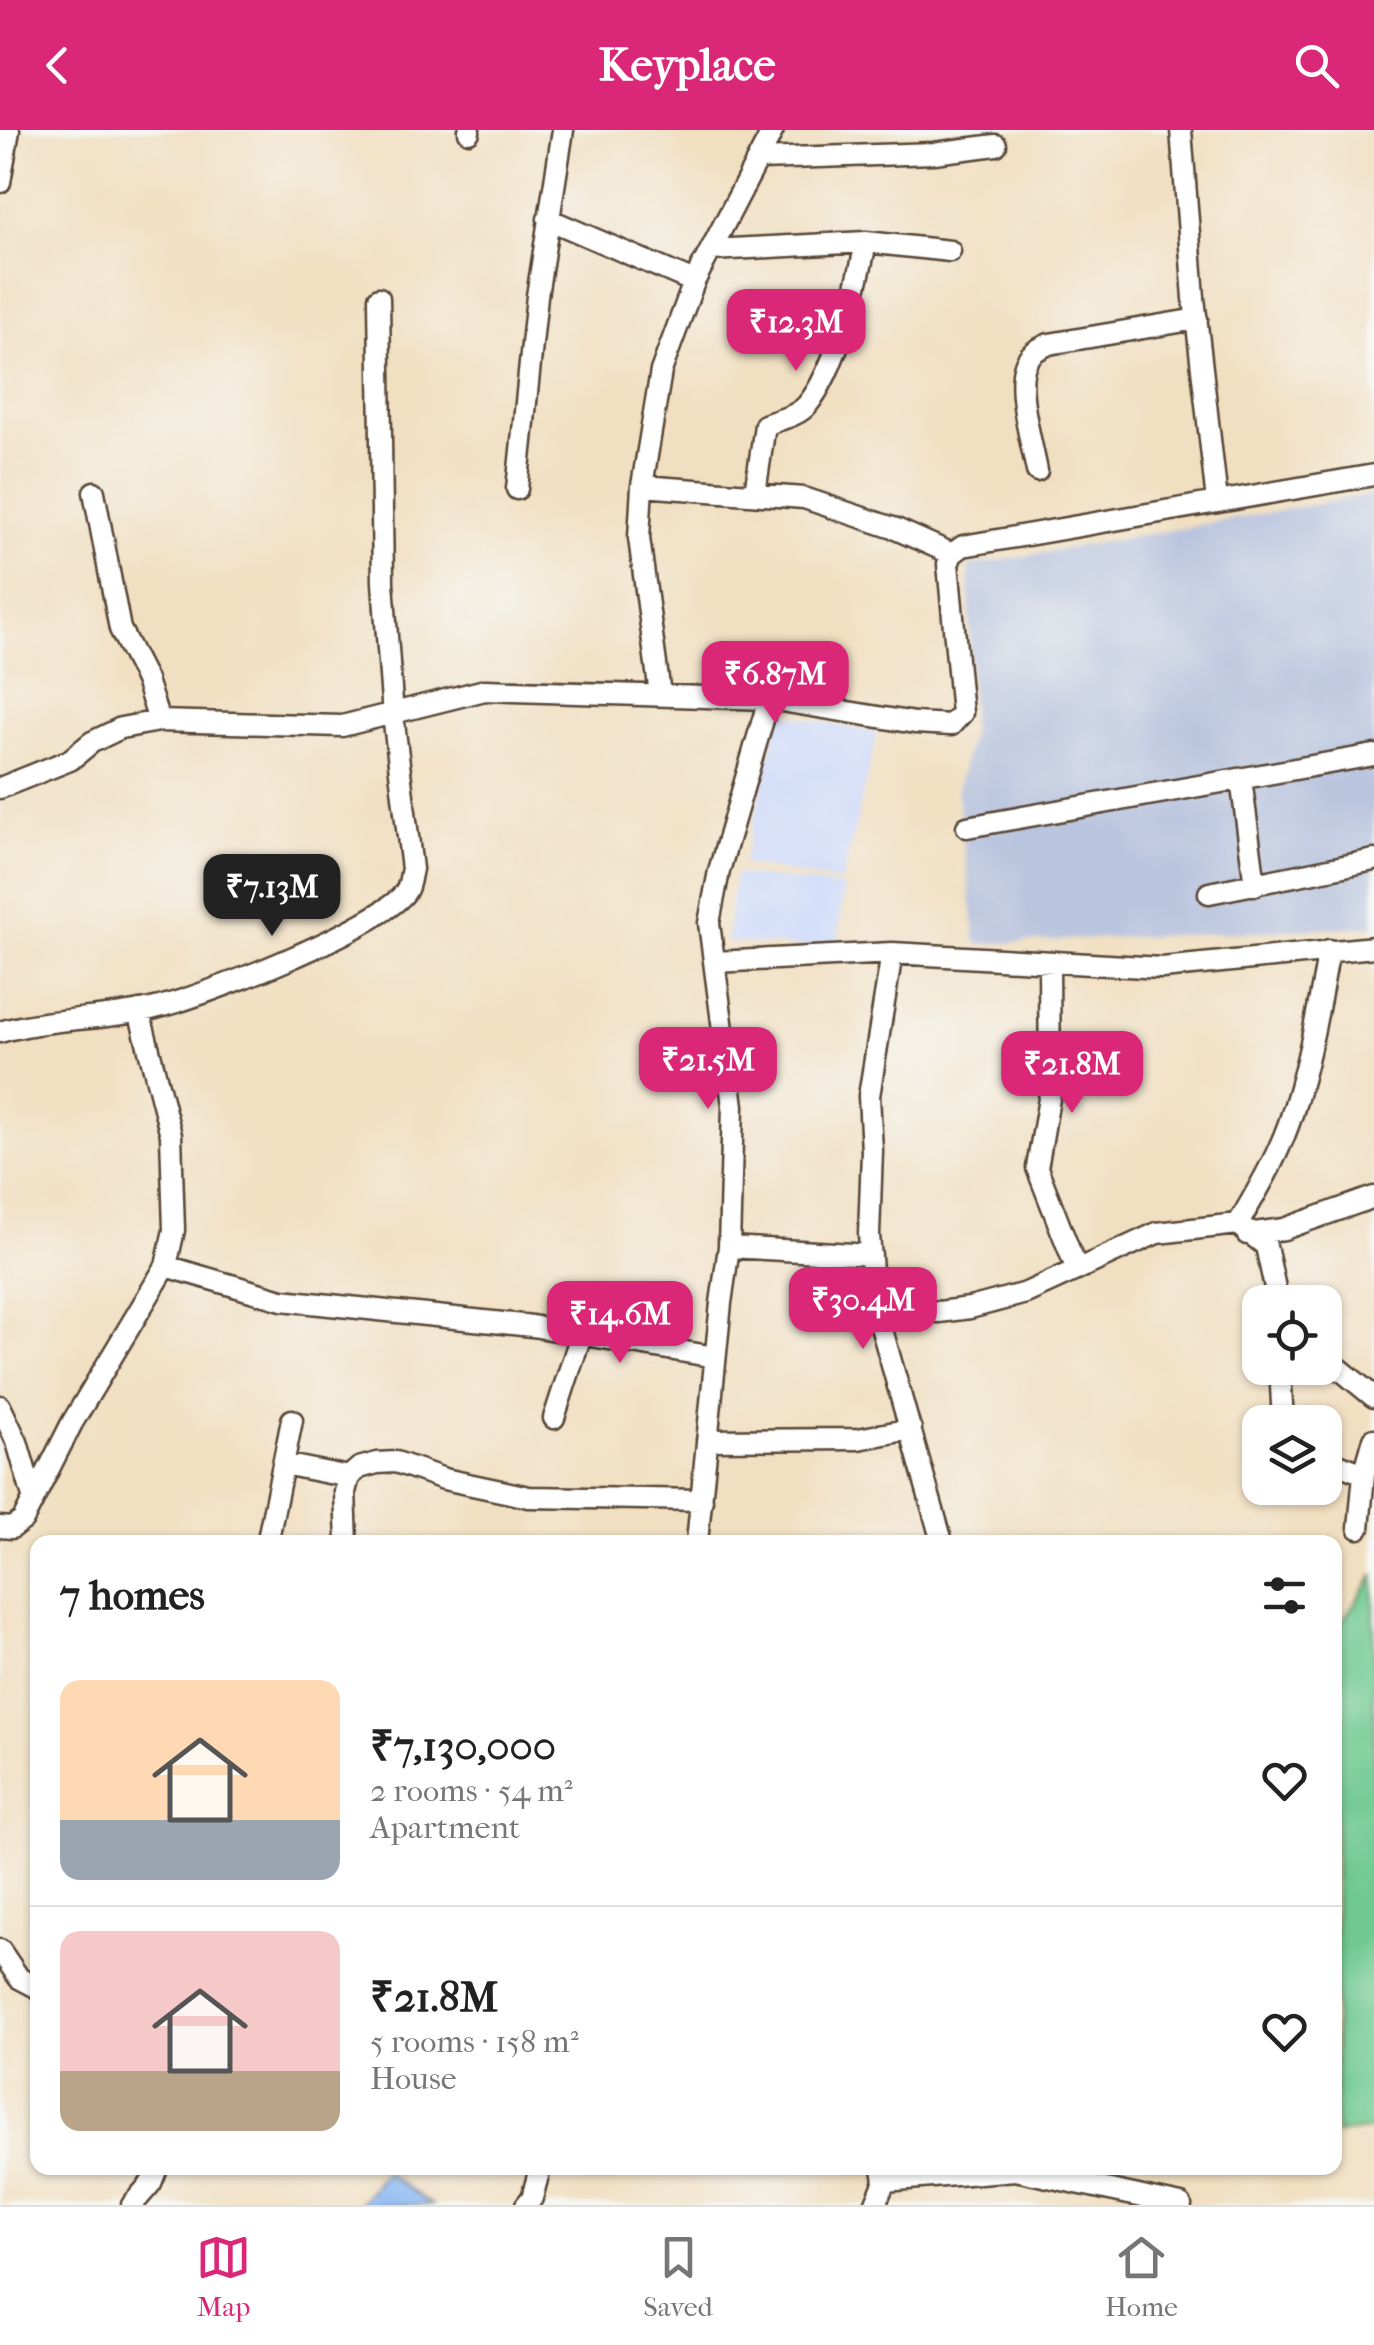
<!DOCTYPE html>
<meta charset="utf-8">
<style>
body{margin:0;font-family:"IM FELL French Canon",serif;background:#f6f6f6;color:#222;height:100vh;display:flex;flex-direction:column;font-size:38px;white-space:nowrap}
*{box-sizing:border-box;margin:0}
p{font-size:32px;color:#767676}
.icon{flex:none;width:55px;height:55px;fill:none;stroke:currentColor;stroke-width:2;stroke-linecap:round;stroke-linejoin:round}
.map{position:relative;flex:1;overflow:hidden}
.drawer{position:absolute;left:30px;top:1405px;width:1312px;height:640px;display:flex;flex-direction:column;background:#fff;border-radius:20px;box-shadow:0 2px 8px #0004}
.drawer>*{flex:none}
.controls{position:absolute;left:1242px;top:1155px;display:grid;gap:20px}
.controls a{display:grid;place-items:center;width:100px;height:100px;border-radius:20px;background:#fff;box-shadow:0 2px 8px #0004;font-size:50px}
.price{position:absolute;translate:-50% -85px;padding:0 22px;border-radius:20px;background:#db2777;color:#fff;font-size:32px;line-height:65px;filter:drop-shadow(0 2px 5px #0008)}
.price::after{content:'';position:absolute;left:50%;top:60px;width:30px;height:22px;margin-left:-15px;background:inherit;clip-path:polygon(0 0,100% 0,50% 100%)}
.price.selected{background:#222;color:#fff}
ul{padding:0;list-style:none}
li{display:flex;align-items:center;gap:30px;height:250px;padding:0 30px}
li+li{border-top:2px solid #e0e0e0}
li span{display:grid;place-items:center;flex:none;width:280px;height:200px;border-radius:20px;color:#555}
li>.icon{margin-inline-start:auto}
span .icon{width:120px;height:120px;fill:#fffc;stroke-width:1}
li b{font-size:42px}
h2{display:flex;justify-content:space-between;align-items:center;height:120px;padding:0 30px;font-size:42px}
header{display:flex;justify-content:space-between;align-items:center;height:130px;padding:0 30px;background:#db2777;color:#fff;font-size:45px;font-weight:700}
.menu{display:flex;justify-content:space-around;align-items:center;height:140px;border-top:2px solid #e0e0e0;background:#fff;font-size:28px;color:#767676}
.menu a{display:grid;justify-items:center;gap:5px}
.menu .selected{color:#db2777}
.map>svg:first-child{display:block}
.built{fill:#cedafa}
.industrial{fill:#b9c4de}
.green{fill:#70c990;stroke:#567a57;stroke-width:2.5}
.water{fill:#87b7f2;stroke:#617088;stroke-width:2.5}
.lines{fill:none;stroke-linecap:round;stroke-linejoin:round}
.minor-casing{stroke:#564536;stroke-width:25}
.minor{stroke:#fff;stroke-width:20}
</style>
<header><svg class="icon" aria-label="back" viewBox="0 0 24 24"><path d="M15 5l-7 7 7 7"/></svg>Keyplace<svg class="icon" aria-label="search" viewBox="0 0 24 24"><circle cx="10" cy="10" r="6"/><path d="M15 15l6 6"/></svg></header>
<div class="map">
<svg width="1374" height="2075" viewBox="0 0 1374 2075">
<rect width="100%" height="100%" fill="#f6f6f2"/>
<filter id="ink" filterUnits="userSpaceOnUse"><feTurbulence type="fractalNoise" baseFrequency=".01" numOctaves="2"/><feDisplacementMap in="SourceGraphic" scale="20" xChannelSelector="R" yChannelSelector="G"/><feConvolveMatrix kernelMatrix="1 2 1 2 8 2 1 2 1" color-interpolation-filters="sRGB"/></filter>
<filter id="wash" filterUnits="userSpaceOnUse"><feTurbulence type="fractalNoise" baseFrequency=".0048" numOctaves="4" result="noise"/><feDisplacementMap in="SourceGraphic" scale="40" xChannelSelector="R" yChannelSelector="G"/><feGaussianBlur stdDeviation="2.25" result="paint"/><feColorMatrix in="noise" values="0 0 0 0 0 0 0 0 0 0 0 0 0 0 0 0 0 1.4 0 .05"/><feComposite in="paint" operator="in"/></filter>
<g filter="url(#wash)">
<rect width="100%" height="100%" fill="#f1dfc1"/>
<path class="built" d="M780 583 877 603 842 752 743 734Z
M735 744 844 757 837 819 726 812Z"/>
<path class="industrial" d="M1374 364V796L976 814 957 661 971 602 969 436Z"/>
<path class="green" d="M1374 1446V1999L1335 2004V1501Z"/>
<path class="water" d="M385 2042 432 2075H359Z"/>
</g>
<g filter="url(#ink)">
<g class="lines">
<g class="minor-casing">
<path id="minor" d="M469 0V2
M1181 0 1194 168 1217 371
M760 29 934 23 996 15
M0 52 9 0
M548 89 694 152
M711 120 866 112 950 121
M1037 341C1032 314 1016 260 1025 235 1029 223 1038 219 1049 214L1197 189
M642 356 804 368 896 399 952 424
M517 359 537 166 563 0
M94 362 120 499 146 550 159 591
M755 363 765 295C779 289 797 287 807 275 835 242 858 155 866 112
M660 564 639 408 642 356 661 241 694 152 773 0
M1241 649 1255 755
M0 658 70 630 92 612 121 598 159 591 342 596 485 560 769 569 915 593 951 595 962 583 948 434 952 424 963 416 1374 345
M967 697 1374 625
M1209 763 1374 730
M892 823 869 966 872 1021 869 1105 875 1175 942 1412
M714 832 892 823 1162 838 1374 817
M1049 834 1050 963 1037 1038 1077 1140
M0 902C48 888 102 890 151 879 199 869 382 797 406 761 410 755 410 746 412 739L393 585 383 453 379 168
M1238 1094C1259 1058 1281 1021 1293 981 1310 928 1319 874 1329 820
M1247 1104 1284 1099 1374 1067
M729 1117 871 1125
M166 1136 282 1170 532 1196 715 1227
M875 1175 939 1182 970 1178 1026 1163 1157 1103 1238 1094 1266 1116 1278 1172
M1325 1227 1374 1267
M1280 1238 1283 1292
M0 1276 17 1312 33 1367
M554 1288 581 1205
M707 1310 858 1309 911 1299
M1325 1329 1364 1344
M283 1334 349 1347
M0 1397 12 1398 23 1390 72 1293 166 1136 174 1100 171 1005 139 881
M1359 1398 1364 1344 1374 1309
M269 1404 292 1290
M347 1412 345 1362 349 1347 359 1338 377 1333 396 1332 444 1349 529 1367 702 1370
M697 1412 721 1173 729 1117 733 976 709 793 719 741 769 569
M0 1820 19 1848 38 1858
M883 2038 885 2051 1015 2040 1181 2075
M132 2075 151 2053 157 2038
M526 2075 532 2068 540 2038
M875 2075 885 2051"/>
</g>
<use href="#minor" class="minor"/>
</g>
</g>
</svg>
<div class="controls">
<a><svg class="icon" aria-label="locate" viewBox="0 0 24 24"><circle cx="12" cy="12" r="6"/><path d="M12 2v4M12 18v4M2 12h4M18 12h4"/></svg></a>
<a><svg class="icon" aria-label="layers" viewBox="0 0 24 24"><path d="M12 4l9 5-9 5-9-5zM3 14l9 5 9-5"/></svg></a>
</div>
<b class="price" style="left:796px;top:244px">₹12.3M</b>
<b class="price" style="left:775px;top:596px">₹6.87M</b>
<b class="price selected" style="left:272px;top:809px">₹7.13M</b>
<b class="price" style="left:708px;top:982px">₹21.5M</b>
<b class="price" style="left:1072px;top:986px">₹21.8M</b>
<b class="price" style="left:863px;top:1222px">₹30.4M</b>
<b class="price" style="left:620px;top:1236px">₹14.6M</b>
<section class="drawer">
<h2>7 homes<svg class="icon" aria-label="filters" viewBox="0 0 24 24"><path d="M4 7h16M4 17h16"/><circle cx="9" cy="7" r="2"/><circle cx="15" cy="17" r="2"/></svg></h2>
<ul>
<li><span style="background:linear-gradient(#ffd9b3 70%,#9aa5b1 0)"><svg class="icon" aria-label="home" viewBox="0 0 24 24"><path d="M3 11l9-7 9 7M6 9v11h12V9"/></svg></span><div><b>₹7,130,000</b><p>2 rooms · 54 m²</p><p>Apartment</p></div><svg class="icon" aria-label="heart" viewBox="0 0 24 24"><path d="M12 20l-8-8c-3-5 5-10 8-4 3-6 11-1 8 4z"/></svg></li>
<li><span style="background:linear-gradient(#f6c9c9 70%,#b9a48a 0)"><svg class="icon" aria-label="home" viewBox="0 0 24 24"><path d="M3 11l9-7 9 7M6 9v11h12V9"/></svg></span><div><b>₹21.8M</b><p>5 rooms · 158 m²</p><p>House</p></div><svg class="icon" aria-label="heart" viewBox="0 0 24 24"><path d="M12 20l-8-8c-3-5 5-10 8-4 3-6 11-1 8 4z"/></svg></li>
</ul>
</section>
</div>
<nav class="menu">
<a class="selected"><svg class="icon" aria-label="map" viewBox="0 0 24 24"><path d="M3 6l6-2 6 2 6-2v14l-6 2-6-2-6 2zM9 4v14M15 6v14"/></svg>Map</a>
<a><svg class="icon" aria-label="saved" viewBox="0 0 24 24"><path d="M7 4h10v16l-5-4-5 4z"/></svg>Saved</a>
<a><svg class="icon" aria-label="home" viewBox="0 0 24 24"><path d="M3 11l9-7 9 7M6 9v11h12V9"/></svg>Home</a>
</nav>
